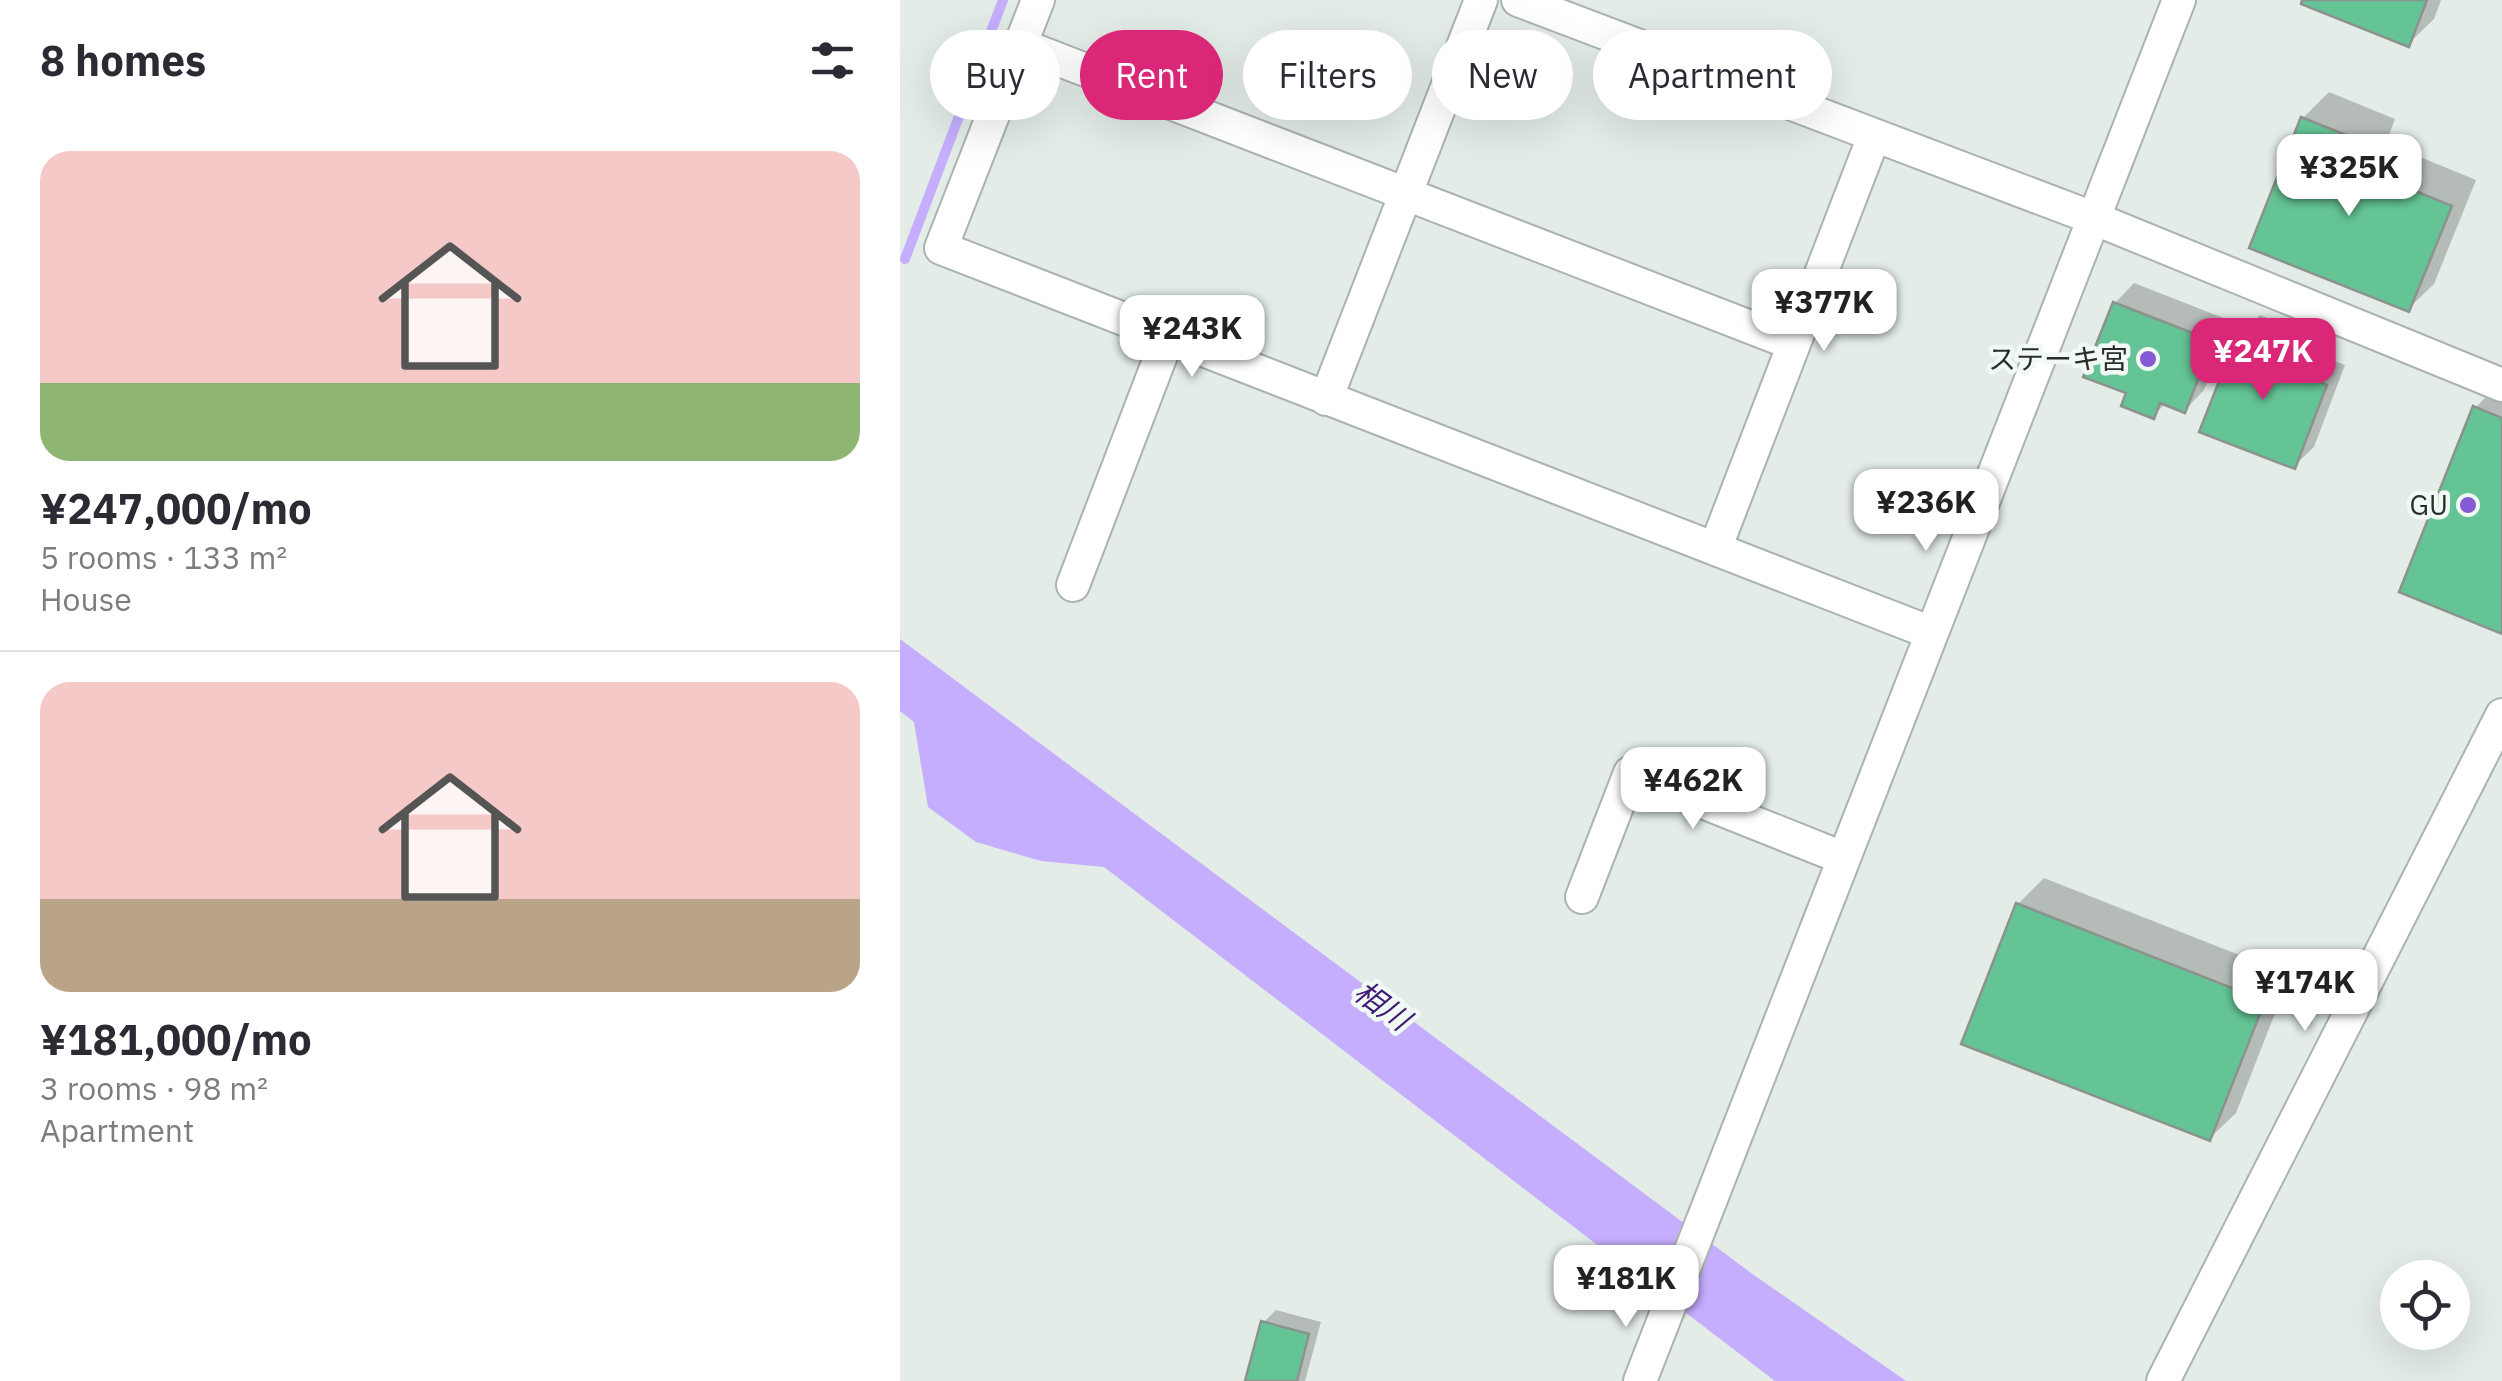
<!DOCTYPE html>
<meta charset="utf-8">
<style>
body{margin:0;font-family:"IBM Plex Sans","Noto Sans JP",sans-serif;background:#f2f2f3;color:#2b2b33;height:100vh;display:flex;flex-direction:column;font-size:38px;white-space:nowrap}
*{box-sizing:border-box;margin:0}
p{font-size:32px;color:#7c7c81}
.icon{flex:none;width:55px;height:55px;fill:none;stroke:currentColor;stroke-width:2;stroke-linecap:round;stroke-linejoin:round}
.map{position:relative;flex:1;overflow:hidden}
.side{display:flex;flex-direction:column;background:#fff;width:900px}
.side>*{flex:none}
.banner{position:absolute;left:30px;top:30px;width:950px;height:90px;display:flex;gap:20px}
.tools{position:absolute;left:1480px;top:1260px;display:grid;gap:20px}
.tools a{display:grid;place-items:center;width:90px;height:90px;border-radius:50%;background:#fff;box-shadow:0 10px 40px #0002;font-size:50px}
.price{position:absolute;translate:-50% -85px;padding:0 22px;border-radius:20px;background:#fff;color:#222;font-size:32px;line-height:65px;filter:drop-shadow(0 2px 5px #0008)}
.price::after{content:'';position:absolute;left:50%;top:60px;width:30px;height:22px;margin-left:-15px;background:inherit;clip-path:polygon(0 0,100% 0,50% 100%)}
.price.current{background:#db2777;color:#fff}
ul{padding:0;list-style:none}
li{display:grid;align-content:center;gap:20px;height:530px;padding:0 40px}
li+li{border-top:2px solid #e1e1e2}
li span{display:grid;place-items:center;height:310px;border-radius:30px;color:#555}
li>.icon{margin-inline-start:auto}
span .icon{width:180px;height:180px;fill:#fffc;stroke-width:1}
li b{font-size:42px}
h2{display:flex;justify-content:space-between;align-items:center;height:120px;padding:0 40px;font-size:42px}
.pill{padding:0 35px;border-radius:45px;background:#fff;box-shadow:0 10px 40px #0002;font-size:35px;line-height:90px}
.pill.current{background:#db2777;color:#fff}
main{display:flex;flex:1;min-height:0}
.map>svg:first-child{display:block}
.water{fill:#c5aefe}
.shadow{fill:#0003}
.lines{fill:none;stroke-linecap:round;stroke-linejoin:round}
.stream{stroke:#c5aefe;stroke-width:10}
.building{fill:#65c495;stroke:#8b938e;stroke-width:2.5}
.minor-casing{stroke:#aab3ae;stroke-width:36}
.minor{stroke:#fff;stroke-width:32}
.poi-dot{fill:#855ad3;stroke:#f0f9f4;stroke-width:4}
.labels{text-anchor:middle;stroke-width:9;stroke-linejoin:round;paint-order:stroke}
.poi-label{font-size:28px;fill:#2a2d2b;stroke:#f0f9f4;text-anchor:end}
.water-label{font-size:30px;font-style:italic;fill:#401a74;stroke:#f0f9f4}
</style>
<main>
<section class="side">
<h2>8 homes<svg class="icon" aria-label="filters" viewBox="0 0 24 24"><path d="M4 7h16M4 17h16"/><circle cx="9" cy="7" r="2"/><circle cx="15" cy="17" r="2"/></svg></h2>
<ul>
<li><span style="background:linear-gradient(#f6c9c9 75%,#8fb573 0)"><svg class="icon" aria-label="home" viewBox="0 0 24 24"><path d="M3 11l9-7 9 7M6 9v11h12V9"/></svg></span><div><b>¥247,000/mo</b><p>5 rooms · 133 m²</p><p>House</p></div></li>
<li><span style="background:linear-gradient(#f6c9c9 70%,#b9a48a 0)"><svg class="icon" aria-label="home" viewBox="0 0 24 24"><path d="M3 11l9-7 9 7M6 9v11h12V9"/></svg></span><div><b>¥181,000/mo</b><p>3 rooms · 98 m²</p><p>Apartment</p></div></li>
</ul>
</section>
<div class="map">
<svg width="1602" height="1381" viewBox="0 0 1602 1381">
<rect width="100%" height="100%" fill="#e3ece7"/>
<path class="water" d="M0 639 851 1273 1006 1381H875L204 867 141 861 76 842 28 807 14 722 0 711Z"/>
<path class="shadow" d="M1405 0H1541L1534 19 1508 44Z
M1429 92 1495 119 1486 143 1576 180 1534 284 1508 309 1403 118Z
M1234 283 1331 321 1304 390 1285 410 1266 403 1253 416 1229 392 1215 303Z
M1360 315 1411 335 1406 350 1445 365 1414 447 1394 466 1340 335Z
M1601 382H1602V631L1575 408Z
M1144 878 1390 975 1336 1113 1310 1138 1118 904Z
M376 1310 421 1322 405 1381H347L363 1323Z"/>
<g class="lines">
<path class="stream" d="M5 259 103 0"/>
</g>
<path class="building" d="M1402 0H1527L1509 47 1401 4Z
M1401 117 1471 145 1461 169 1552 206 1509 312 1349 248Z
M1213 302 1313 341 1285 413 1260 403 1254 419 1221 406 1226 393 1183 377Z
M1338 333 1394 355 1388 369 1427 385 1395 469 1299 432Z
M1573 406 1602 418V634L1499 592Z
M1116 903 1365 1001 1310 1141 1061 1044Z
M361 1321 409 1334 397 1381H345Z"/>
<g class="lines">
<g class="minor-casing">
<path id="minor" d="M138 0 41 248 1029 632
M618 0 1193 218 1602 385
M121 45 894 344
M426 399 581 0
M815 549 974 136
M173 585 268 337
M682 897 730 773 943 858
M740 1381 1279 0
M1263 1381 1602 715"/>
</g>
<use href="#minor" class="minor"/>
</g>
<g class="poi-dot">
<circle cx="1248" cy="359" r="10"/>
<circle cx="1568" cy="505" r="10"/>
</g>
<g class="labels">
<g class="poi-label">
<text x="1228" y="369">ステーキ宮</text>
<text x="1548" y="515">GU</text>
</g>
<g class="water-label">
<text transform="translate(482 1006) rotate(36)" y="10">相川</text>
</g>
</g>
</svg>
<div class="tools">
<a><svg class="icon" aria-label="locate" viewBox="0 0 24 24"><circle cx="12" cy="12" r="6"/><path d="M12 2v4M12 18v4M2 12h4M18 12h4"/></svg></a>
</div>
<b class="price" style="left:1449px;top:219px">¥325K</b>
<b class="price" style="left:924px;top:354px">¥377K</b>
<b class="price" style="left:292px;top:380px">¥243K</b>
<b class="price current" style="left:1363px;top:403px">¥247K</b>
<b class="price" style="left:1026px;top:554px">¥236K</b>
<b class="price" style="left:793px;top:832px">¥462K</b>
<b class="price" style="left:1405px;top:1034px">¥174K</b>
<b class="price" style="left:726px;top:1330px">¥181K</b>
<div class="banner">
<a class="pill">Buy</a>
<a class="pill current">Rent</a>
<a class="pill">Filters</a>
<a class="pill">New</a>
<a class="pill">Apartment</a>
</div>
</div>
</main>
